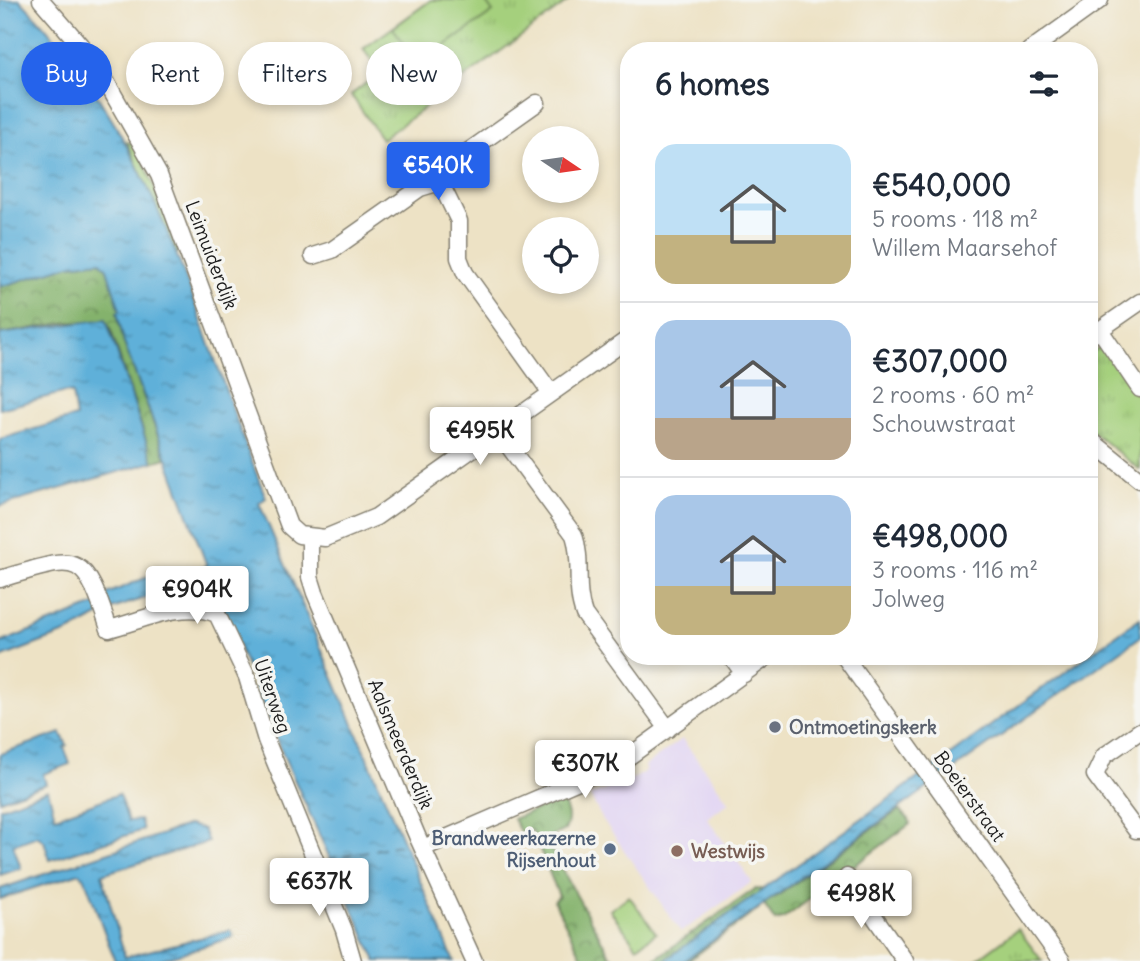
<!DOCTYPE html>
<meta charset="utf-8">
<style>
body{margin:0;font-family:Delius,sans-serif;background:#f6f6f7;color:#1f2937;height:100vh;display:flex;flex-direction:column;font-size:26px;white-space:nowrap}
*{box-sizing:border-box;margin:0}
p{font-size:23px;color:#747a83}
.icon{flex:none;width:38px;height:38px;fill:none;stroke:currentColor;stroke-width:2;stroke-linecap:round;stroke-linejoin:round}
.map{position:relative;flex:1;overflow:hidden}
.sheet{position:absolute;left:620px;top:42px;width:478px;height:623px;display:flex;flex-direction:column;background:#fff;border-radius:28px;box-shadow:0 4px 10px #0003}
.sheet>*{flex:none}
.guide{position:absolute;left:21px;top:42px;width:494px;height:63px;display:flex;gap:14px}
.needle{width:46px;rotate:103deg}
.buttons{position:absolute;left:522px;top:126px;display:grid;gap:14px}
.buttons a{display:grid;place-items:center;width:77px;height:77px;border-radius:50%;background:#fff;box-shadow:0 4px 10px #0003;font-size:35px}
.price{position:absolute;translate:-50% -60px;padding:0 16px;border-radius:7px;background:#fff;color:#222;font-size:23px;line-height:46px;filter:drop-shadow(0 2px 4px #0008)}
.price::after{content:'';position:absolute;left:50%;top:42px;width:21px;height:16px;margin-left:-10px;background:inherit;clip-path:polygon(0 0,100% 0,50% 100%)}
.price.current{background:#2563eb;color:#fff}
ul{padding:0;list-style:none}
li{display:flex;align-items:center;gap:21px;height:175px;padding:0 35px}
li+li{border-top:2px solid #e0e1e3}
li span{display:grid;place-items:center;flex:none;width:196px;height:140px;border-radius:21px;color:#555}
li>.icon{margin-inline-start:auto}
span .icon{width:84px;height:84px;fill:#fffc;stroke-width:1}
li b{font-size:30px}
h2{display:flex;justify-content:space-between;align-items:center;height:84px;padding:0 35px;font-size:30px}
.chip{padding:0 24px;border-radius:32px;background:#fff;box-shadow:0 4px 10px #0003;font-size:24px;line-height:63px}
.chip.current{background:#2563eb;color:#fff}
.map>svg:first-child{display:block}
.built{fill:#e1d4f3}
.grass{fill:url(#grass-tufts);stroke:#60764c;stroke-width:2}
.forest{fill:url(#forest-crowns);stroke:#506744;stroke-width:2}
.park{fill:#a5d07d;stroke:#60764c;stroke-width:2}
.water{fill:url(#water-ripples);stroke:#3d667a;stroke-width:2}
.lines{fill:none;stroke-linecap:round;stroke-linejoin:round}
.ferry{stroke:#365768;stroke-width:2;stroke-dasharray:9 7;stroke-linecap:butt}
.minor-casing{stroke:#847f70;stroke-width:19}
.minor{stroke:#fff;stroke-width:16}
.worship-dot{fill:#6b7280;stroke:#f6f6f2;stroke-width:2.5}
.service-dot{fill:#5c6f8a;stroke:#f6f6f2;stroke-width:2.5}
.education-dot{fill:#8d6e63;stroke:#f6f6f2;stroke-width:2.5}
.labels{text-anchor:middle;stroke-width:7;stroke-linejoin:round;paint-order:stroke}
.street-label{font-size:19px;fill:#1c1c1c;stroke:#f6f6f2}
.worship-label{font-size:19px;font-weight:bold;fill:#5b616d;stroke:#f6f6f2;text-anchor:start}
.service-label{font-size:19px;font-weight:bold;fill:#4e5e75;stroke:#f6f6f2;text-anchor:end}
.education-label{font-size:19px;font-weight:bold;fill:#785e54;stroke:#f6f6f2;text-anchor:start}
</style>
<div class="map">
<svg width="1140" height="961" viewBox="0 0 1140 961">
<defs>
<pattern id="grass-tufts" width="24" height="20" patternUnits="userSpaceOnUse" patternTransform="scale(1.75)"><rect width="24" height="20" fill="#a5d07d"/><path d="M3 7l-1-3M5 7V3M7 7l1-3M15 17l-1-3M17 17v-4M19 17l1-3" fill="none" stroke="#8db26b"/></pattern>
<pattern id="forest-crowns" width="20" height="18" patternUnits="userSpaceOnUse" patternTransform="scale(1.75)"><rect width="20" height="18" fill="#84b26c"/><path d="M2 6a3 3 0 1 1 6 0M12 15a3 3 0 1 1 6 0" fill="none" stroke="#6b9058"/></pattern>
<pattern id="water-ripples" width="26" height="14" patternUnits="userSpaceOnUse" patternTransform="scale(1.75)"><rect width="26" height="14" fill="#5eb0d9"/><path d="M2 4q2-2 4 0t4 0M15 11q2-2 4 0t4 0" fill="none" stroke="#4d8eaf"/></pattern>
</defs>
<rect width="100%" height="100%" fill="#f6f6f2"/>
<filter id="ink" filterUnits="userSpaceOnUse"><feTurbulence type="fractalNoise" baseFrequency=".0143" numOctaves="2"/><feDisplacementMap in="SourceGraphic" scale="14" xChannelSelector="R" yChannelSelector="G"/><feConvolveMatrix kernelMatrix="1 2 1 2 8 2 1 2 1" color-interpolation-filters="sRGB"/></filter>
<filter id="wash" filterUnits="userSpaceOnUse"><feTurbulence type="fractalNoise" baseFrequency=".00686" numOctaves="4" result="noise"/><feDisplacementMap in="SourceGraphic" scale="28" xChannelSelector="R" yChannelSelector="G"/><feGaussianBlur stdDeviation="1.57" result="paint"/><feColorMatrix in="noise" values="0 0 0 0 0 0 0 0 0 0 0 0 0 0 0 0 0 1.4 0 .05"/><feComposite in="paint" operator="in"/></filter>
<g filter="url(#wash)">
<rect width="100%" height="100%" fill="#ede2c5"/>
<path class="built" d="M682 739 729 802 707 818 752 882 681 932 603 820 590 796 637 777 645 771V766Z"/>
<path class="grass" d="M431 0H570L382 139 351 95 380 72 363 49Z
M127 142 136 144 180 248 177 254Z
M1104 345 1140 397V470L1089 429 1088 355Z
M1018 929 1042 961H975Z"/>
<path class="forest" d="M100 261 107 269 120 310 117 313 124 343 166 458 153 462 110 327 69 322 0 334V287L70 265Z
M562 799C567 810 571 818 565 830L545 839 610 955 617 961H584L554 901 559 896 532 830 521 833 513 819Z
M899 810 909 819 910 824 783 919 775 921 764 905 688 961H652L755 889H764L773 899Z"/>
<path class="park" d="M431 0H484L493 12 419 64 393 28Z
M629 896 656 933 637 947 610 910Z"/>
<path class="water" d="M0 0H20C160 140 194 320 266 498L259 503 454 961H376L277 741 210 576 109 610 71 631 0 658V643L95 605 104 595 150 576 157 584 207 566 124 343 117 312 120 310 107 269 100 261 70 265 0 287Z
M106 319 153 462 0 506V439L76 417 72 393 66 392 0 409V334Z
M1140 618V637L684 961H664Z
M61 733 67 745 64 747 70 764 43 774 46 784 0 800V754Z
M48 790 55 817 119 794 128 821 140 820 143 830 50 860 44 841 37 836 13 845 21 868 0 875V808Z
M189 825 203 829 208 842 102 874 125 957 231 930 233 937 156 961H115L85 879 80 873 0 899V889Z"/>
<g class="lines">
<path class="ferry" d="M328 859 404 844"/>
</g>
</g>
<g filter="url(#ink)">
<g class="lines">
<g class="minor-casing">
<path id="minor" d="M41 0 95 62 159 175 289 526 299 535 325 538 376 517 628 339
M1029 51 1100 0
M440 182 459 221V258L465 273 551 393
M313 256 332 250 420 188 440 182 452 163 537 103
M1100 330 1140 389
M1088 338 1140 302
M503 429 502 437 574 535C583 561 574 588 584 614L668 729
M1088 438 1140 480
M310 538V577L315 593 418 838 474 961
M0 579C76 557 83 547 109 629 144 620 182 600 217 614L247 677 266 740 344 930 353 961
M731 656 744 674
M844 656 1062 961
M1140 731 1104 756 1095 775 1136 830H1140
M423 848 620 763 768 656
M847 877 905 961"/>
</g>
<use href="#minor" class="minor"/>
</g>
</g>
<circle class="worship-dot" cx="775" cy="727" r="7"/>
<circle class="service-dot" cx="610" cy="849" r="7"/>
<circle class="education-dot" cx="677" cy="851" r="7"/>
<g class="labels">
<g class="street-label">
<text transform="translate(212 255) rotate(69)" y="7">Leimuiderdijk</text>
<text transform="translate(273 696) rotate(71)" y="7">Uiterweg</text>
<text transform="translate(401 744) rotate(67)" y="7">Aalsmeerderdijk</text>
<text transform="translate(970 796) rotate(54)" y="7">Boeierstraat</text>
</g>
<g class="worship-label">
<text x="789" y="734">Ontmoetingskerk</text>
</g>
<g class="service-label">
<text x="596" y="845">Brandweerkazerne<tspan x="596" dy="22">Rijsenhout</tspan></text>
</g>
<g class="education-label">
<text x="691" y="858">Westwijs</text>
</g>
</g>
</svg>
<div class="buttons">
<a><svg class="needle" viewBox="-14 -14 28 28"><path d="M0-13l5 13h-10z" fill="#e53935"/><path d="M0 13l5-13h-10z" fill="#747a83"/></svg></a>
<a><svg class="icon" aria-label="locate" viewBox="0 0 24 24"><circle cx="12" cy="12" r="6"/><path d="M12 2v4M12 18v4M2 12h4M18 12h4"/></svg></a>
</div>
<b class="price current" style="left:438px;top:202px">€540K</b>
<b class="price" style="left:480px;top:467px">€495K</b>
<b class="price" style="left:197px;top:626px">€904K</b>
<b class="price" style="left:585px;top:800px">€307K</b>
<b class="price" style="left:319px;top:918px">€637K</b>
<b class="price" style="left:861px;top:930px">€498K</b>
<div class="guide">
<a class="chip current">Buy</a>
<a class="chip">Rent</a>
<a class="chip">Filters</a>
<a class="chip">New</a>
</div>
<section class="sheet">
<h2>6 homes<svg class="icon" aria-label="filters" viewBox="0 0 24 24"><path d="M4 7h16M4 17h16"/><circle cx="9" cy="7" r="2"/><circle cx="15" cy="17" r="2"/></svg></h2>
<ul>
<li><span style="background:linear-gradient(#bfe0f5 65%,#c2b280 0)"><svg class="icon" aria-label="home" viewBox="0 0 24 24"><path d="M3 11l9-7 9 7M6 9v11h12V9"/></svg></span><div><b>€540,000</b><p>5 rooms · 118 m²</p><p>Willem Maarsehof</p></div></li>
<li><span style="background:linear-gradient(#a9c7e8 70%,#b9a48a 0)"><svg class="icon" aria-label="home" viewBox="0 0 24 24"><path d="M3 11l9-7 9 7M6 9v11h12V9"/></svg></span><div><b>€307,000</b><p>2 rooms · 60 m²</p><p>Schouwstraat</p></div></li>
<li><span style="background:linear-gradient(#a9c7e8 65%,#c2b280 0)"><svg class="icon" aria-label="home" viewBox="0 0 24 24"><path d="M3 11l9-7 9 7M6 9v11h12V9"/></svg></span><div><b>€498,000</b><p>3 rooms · 116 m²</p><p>Jolweg</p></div></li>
</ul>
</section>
</div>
